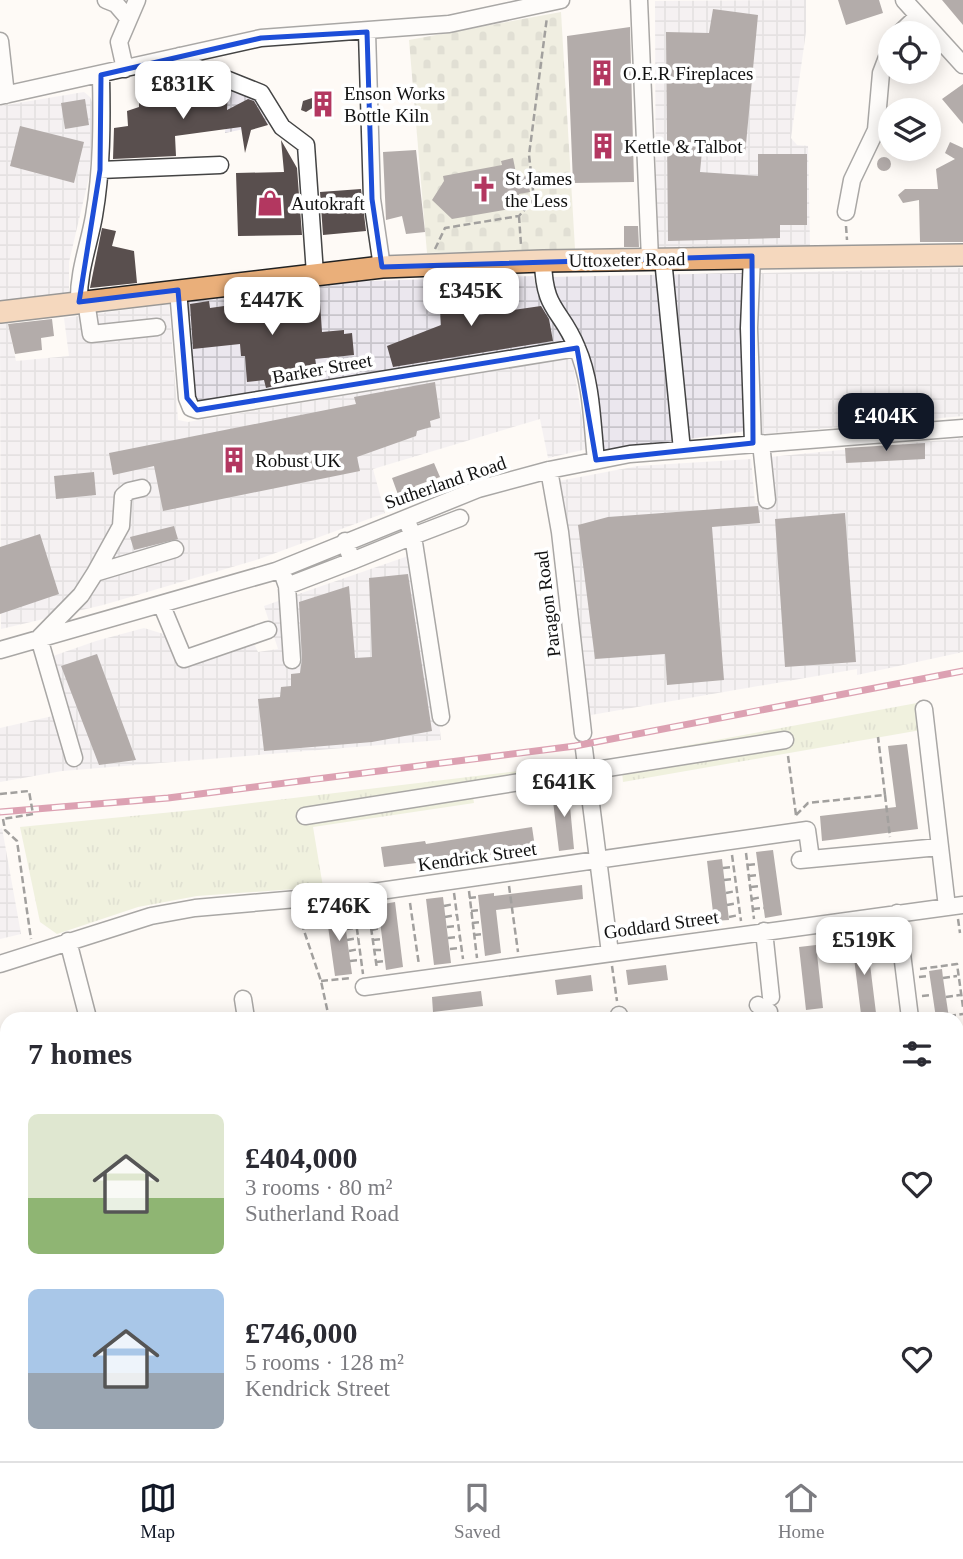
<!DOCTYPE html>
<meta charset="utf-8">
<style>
body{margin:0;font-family:"Times New Roman",serif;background:#f2f2f3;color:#2b2b33;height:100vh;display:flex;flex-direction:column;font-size:26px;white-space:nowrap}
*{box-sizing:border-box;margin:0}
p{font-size:23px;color:#7c7c81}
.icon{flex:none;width:38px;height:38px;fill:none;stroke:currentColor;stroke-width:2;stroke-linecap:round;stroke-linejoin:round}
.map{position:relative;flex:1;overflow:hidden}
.side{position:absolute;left:0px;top:1012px;width:964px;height:450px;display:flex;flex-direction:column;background:#fff;border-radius:21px 21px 0 0;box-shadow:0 4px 18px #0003}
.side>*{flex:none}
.buttons{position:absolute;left:878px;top:21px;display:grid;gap:14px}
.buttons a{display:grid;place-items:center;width:63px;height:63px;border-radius:50%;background:#fff;box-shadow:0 4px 18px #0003;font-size:35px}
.price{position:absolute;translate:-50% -60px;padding:0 16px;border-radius:14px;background:#fff;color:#222;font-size:23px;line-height:46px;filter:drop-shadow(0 2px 4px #0008)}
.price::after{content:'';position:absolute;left:50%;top:42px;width:21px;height:16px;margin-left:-10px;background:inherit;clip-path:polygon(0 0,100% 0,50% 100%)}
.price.on{background:#111827;color:#fff}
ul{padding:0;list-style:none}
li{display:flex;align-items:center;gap:21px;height:175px;padding:0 28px}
li span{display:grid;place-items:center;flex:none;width:196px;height:140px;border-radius:10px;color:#555}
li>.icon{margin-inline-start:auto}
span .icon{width:84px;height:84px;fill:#fffc;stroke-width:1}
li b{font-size:30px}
h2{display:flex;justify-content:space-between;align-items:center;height:84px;padding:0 28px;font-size:30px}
.tab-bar{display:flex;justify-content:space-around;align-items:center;height:98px;border-top:2px solid #e1e1e2;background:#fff;font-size:19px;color:#7c7c81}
.tab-bar a{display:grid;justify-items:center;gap:4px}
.tab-bar .on{color:#111827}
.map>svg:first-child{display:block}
.industrial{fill:url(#industrial-grid)}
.cemetery{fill:url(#cemetery-stones)}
.park{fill:url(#park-tufts)}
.building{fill:#594f4e}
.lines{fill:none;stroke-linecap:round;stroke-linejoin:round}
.minor-casing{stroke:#444;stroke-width:19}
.major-casing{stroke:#222;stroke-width:24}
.path{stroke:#333;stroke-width:2.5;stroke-dasharray:7 3.5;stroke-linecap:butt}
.minor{stroke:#fff;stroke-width:16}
.major{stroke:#eaaf7a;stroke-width:21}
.rail-casing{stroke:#b33760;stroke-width:7}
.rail{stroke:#fff;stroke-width:4.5;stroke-dasharray:13;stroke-linecap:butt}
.path-bridge{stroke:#333;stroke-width:2.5;stroke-dasharray:7 3.5;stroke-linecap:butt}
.marked{fill:none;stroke:#1d4ed8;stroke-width:5;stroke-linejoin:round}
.labels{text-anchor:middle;stroke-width:7;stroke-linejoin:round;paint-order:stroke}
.poi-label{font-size:19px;fill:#111;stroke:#fff;text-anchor:start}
.street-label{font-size:19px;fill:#111;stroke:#fff}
</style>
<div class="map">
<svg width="963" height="1461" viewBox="0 0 963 1461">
<defs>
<pattern id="industrial-grid" width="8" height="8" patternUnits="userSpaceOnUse" patternTransform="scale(1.75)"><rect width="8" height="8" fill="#ebe7ee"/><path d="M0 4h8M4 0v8" fill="none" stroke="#c8c5cb"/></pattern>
<pattern id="cemetery-stones" width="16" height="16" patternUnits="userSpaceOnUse" patternTransform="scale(1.75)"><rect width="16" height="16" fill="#dfe0c7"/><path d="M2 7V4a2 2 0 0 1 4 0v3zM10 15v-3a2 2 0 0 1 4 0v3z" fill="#bebfaa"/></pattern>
<pattern id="park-tufts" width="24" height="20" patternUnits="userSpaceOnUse" patternTransform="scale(1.75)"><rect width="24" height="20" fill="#dfe6c2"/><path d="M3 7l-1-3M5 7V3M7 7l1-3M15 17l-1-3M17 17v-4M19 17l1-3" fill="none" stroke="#bec4a6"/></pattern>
</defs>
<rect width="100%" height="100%" fill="#fefaf6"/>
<path class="industrial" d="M806 0V32L791 138 797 145 808 146 810 246 656 248 655 1Z
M229 82 249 89 273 123 225 133Z
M84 92 90 97 95 110 89 177 69 262V294L0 302V106Z
M963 268V416L761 434 752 328 757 273Z
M742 273 740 324 746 431 604 451 595 400 557 306 549 277Z
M533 276 539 295 564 334 565 341 207 403 198 402 194 395 183 301 337 282Z
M169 304 178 420 188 422 572 357 587 449 548 458 540 419 373 469 385 513 259 559 103 605 1 629 0 324 8 323 16 361 69 356 64 318Z
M963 438V652L857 675V669L591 715 579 655 568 533 559 481 638 466 751 459 755 503 772 502 770 457Z
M417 553 423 575 441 740 62 771 0 782V728L53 716 36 662 96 641 144 628 170 636 183 665 254 644 258 652 278 649 264 606Z
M2 828 21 934 0 939V829Z"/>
<path class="cemetery" d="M561 12 575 249 427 253 409 40Z"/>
<path class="park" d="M917 703 921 730 623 782 622 770 599 774 597 762Z
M577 764 578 777 473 797 474 803 313 827 323 887 197 896 138 907 57 934 40 922 20 827 194 810Z"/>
<path class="building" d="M838 0H879L883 13 846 25Z
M942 0H963V25Z
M713 9 758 15 745 155 702 151 700 172 758 176V154H807V225H780V238L668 241 666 32 709 33Z
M630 27 634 182 573 183 567 36Z
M186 73 228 91 227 110 248 99 254 101 268 125 251 130 245 153 241 127 175 136 176 156 113 159 114 128 128 126 127 111 139 107V103L178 101Z
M963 84V124L942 99Z
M330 92 325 98 329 103 325 111 314 107 306 112 301 110 303 101Z
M85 99 89 125 65 129 61 103Z
M20 126 84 142 74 183 10 166Z
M281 140 297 168 302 235 238 236 236 173 284 172Z
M950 142 963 148V242H920L919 200 903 203 898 195 905 189H938L936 169 955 159 945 153Z
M416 150 425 232 406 234 402 216 386 220 383 152Z
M877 164a7 7 0 1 1 14 0a7 7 0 1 1-14 0Z
M513 158 517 178 527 176 530 192 519 194 521 207 452 219 432 200 444 181 443 176 502 165 501 161Z
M361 189 366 231 323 235 320 192Z
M624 226H638L639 247H624Z
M102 228 116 231 112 246 134 251 137 283 90 288Z
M472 277H477L478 315 541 306 549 319 553 341 393 367 387 346 441 325 438 281Z
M319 288 322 332 344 330V334L352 333 354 355 315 359 318 375 266 388 264 380 247 382 245 356H241L240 344 193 349 190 304 209 301 210 308 260 301 267 303 268 317 297 312 295 290Z
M52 319 54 336 41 338 42 350 15 354 8 324Z
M435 382 440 418 430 421 431 427 417 431 416 436 357 457 360 471 163 511 154 466 113 475 109 453 356 404 354 397Z
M925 443V459L846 463 845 448Z
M434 463 440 477 415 486 418 494 400 500 392 478Z
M94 472 96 495 56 499 54 476Z
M758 506 760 523 712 527 724 680 667 685 665 654 595 659 578 525 608 517Z
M845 513 856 662 785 667 775 519Z
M174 526 178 539 134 550 130 537Z
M40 534 59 594 0 614V547Z
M408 574 432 731 372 742 264 751 258 699 280 697 281 687 291 686V674L300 673 302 659 299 602 349 586 355 658 372 657 369 578Z
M97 654 136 760 99 765 61 666Z
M907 744 918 829 822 841 820 816 896 807 888 746Z
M568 785 574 849 559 851 553 801H557L555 787Z
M532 827 535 847 433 864V861L384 867 381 847 425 841 426 844Z
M773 850 782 915 765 918 756 852Z
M722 859 729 920 714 921 707 861Z
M582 885 583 899 496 910 501 953 485 956 478 895 494 893V896Z
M443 897 451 963 434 965 426 899Z
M395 902 403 967 386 970 378 905Z
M343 909 352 974 335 976 326 912Z
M867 940 876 1013 861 1014 852 942Z
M816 945 823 1008 806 1010 799 947Z
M666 965 668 980 628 985 626 970Z
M942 969 943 978 949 1018H936L929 971Z
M591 975 593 991 557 995 555 980Z
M481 991 483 1006 433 1012 432 997Z"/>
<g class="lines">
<g class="minor-casing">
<path id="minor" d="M106 0 116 4 128 18
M639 0 650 259
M904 0 963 65
M367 32 372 199 382 267
M900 33 918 16
M0 41 6 95
M179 56 196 67 261 93 282 127 306 145 315 274
M125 69 119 42 137 0
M0 96 261 38 449 24 561 0
M100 170 220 165
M846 212 852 180 876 130 881 73 891 47
M752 256 749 328 753 443
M663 259 682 450
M543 261C544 312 561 308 577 348 592 382 592 424 596 460
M178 290 187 398 191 408 197 410 577 348
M86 301 91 334 157 327
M79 302C78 272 89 245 94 216 102 170 102 122 101 75
M761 443 767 500
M549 470 560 532 583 733
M409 526 413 536 460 518
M345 541 352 561 413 536 441 717
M281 569 287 586 352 561
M95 573 121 526 123 496 129 491 142 488
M287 586 292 660
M162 606 184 659 268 630
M0 650 276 571 478 489 549 470 630 454 963 428
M924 709 947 907
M584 749 610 953
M74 758 39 638 81 595 95 573 175 549
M305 816 785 740
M800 860 939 847
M897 913 910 1018
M764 931 771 997
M68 941 88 1018
M0 964 151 916 195 908 366 893 807 830 811 859
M364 987 963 905
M243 999 246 1018
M758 1005 769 1012V1018
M619 1015V1018
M0 1088 7 1079
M0 1164 7 1173
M957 1165 963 1162
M0 1372 7 1381
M957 1446H963
M73 1454 79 1461
M465 1454 479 1461
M629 1454 630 1461
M760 1454 762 1461
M922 1454 923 1461
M4 1461 12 1454
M206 1461 213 1454
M405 1461 418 1454"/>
</g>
<g class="major-casing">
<path id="major" d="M0 312 382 267 543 261 963 255"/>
</g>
<path class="path" d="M519 216 521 245
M846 226 847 240
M435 249 445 228 519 216 534 199 529 155 547 17
M788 756 796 815
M885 795 890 837
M796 815 808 803 885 795 878 737
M3 819 5 830 17 841 31 939
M746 853 754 919
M732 855 741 921
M748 865 758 864
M723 868 733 867
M749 876 759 875
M724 880 735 879
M509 886 518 952
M751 887 761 886
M469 891 477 958
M454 893 463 959
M726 893 736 891
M469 898 478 897
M752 899 762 897
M410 903 419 965
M727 905 738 903
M444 906 454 904
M354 907 363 974
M368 907 377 969
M753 909 764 908
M471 911 480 910
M298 913 321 981 329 1018
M445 917 456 915
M729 917 739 915
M344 918 355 917
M369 918 379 917
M958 919 960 933
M472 923 481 922
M447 927 457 926
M346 929 356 928
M371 930 381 928
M474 935 483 934
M448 938 459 937
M347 940 358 938
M373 940 382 939
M450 949 461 948
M374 950H383
M349 951 359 949
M350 961 361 960
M376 962 385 961
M612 966 617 1001
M920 969 957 964 963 1007
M919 977 929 976
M943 978 957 976
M321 981 352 978
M922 996 932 995
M946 997 960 995
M949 1016 963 1014
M957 1035 963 1034
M957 1053 963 1049
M502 1461 518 1454"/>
<use href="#minor" class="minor"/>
<use href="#major" class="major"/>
<g class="rail-casing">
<path id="rail" d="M0 812 168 798 575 746 963 671"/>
</g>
<use href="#rail" class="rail"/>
<path class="path-bridge" d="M0 794 29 791 33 814 3 819"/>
</g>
<path d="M0 0H963V1461H0ZM367 32 372 199 382 267 752 256 753 443 596 460 577 348 197 410 187 398 178 290 79 302 100 170 101 75 261 38Z" fill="#fefaf6" fill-opacity=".55" fill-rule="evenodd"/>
<path class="marked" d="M367 32 372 199 382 267 752 256 753 443 596 460 577 348 197 410 187 398 178 290 79 302 100 170 101 75 261 38Z"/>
<defs>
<g id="building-bare" transform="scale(2.1)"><path d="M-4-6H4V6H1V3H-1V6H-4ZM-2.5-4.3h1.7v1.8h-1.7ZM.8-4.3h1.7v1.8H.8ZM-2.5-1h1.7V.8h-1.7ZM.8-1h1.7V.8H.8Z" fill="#b33760" stroke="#fff" stroke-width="2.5" paint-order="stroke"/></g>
<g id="church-bare" transform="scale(2.1)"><path d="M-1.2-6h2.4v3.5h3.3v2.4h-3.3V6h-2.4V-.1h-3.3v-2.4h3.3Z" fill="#b33760" stroke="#fff" stroke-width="2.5" paint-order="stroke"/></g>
<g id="shop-bare" transform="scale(2.1)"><path d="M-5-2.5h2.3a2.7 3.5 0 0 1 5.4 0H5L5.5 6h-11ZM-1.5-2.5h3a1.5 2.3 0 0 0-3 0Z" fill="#b33760" stroke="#fff" stroke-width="2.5" paint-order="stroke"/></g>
</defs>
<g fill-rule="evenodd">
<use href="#building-bare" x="602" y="73"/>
<use href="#building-bare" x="323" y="104"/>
<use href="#building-bare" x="603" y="146"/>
<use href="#church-bare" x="484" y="189"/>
<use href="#shop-bare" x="270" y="203"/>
<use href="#building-bare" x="234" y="460"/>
</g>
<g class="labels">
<g class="poi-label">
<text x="623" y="80">O.E.R Fireplaces</text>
<text x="344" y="100">Enson Works<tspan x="344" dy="22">Bottle Kiln</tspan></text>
<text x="624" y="153">Kettle &amp; Talbot</text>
<text x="505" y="185">St James<tspan x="505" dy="22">the Less</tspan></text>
<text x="291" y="210">Autokraft</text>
<text x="255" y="467">Robust UK</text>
</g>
<g class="street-label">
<text transform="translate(627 259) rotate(-1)" y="7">Uttoxeter Road</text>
<text transform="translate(322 368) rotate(-10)" y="7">Barker Street</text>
<text transform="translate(445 482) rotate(-19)" y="7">Sutherland Road</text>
<text transform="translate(547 604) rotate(-97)" y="7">Paragon Road</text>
<text transform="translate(477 856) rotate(-8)" y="7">Kendrick Street</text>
<text transform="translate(661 924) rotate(-8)" y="7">Goddard Street</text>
</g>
</g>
</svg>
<div class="buttons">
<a><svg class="icon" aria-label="locate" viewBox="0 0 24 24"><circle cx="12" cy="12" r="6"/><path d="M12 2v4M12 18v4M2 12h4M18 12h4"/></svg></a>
<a><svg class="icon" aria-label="layers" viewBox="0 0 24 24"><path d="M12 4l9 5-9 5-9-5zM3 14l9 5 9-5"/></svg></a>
</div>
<b class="price" style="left:183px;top:121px">£831K</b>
<b class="price" style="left:471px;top:328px">£345K</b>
<b class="price" style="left:272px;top:337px">£447K</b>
<b class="price on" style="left:886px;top:453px">£404K</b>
<b class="price" style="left:564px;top:819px">£641K</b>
<b class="price" style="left:339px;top:943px">£746K</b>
<b class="price" style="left:864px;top:977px">£519K</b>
<section class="side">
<h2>7 homes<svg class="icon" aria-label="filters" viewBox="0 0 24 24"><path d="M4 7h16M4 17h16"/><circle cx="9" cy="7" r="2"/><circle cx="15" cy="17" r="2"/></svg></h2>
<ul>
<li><span style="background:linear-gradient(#dfe7d0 60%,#8fb573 0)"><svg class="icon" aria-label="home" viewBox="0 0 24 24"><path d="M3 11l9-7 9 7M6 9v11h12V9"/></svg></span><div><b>£404,000</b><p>3 rooms · 80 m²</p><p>Sutherland Road</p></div><svg class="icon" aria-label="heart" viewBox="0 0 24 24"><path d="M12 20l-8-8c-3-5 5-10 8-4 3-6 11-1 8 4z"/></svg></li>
<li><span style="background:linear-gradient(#a9c7e8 60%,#9aa5b1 0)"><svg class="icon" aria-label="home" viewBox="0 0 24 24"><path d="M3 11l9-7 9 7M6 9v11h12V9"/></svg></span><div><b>£746,000</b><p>5 rooms · 128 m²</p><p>Kendrick Street</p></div><svg class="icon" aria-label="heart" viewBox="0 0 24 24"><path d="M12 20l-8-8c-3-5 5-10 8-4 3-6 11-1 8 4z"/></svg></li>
</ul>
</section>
</div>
<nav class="tab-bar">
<a class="on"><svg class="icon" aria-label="map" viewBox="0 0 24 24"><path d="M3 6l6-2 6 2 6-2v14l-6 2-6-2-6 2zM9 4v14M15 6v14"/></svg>Map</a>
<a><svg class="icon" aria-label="saved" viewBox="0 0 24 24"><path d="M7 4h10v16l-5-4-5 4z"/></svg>Saved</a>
<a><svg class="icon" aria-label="home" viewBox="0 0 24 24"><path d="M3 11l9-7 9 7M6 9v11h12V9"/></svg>Home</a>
</nav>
